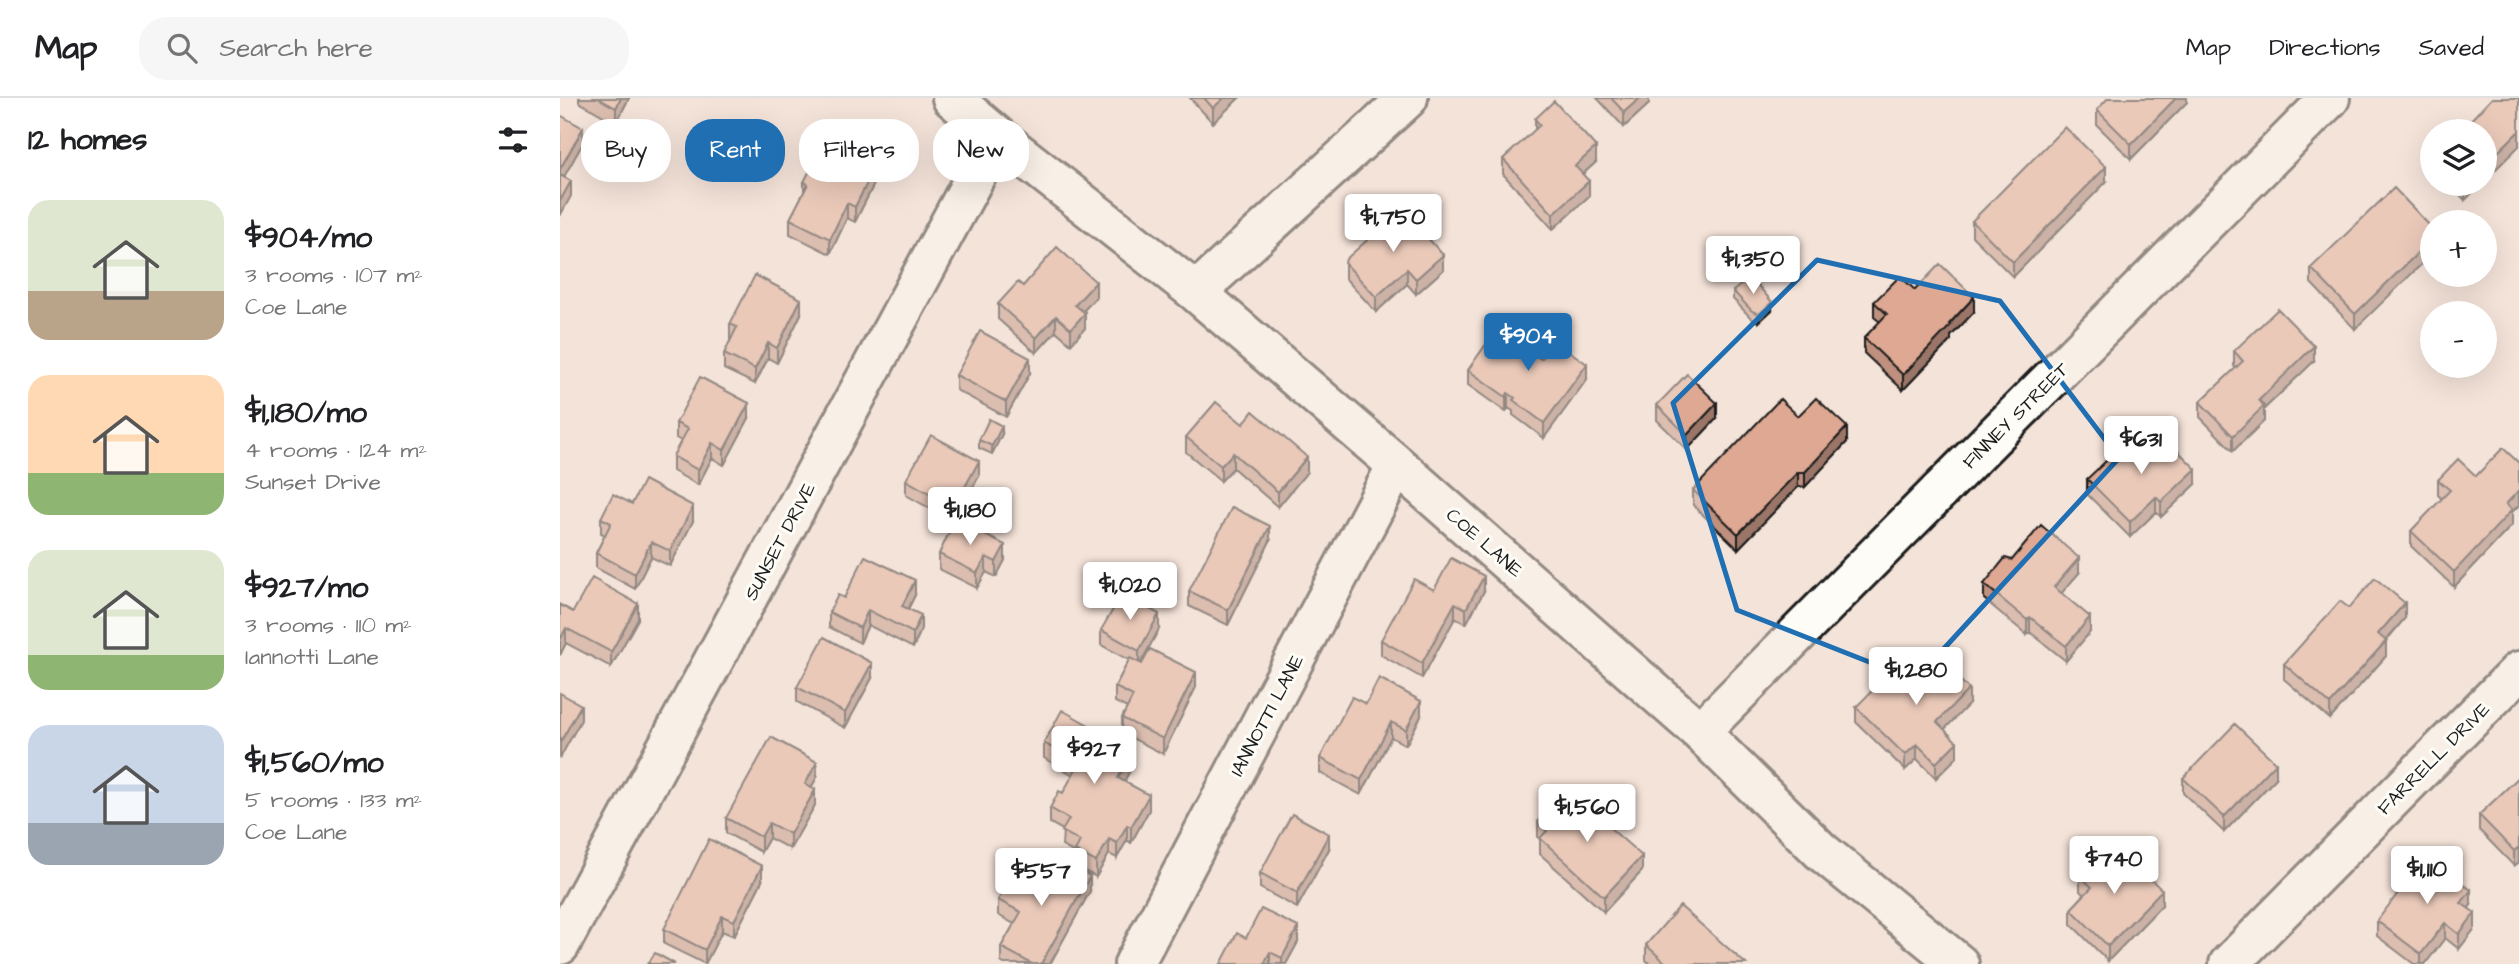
<!DOCTYPE html>
<meta charset="utf-8">
<style>
body{margin:0;font-family:"Architects Daughter",sans-serif;background:#f6f6f6;color:#202124;height:100vh;display:flex;flex-direction:column;font-size:26px;white-space:nowrap}
*{box-sizing:border-box;margin:0}
p{font-size:23px;color:#757577}
.icon{flex:none;width:38px;height:38px;fill:none;stroke:currentColor;stroke-width:2;stroke-linecap:round;stroke-linejoin:round}
.map{position:relative;flex:1;overflow:hidden}
.sheet{display:flex;flex-direction:column;background:#fff;width:560px}
.sheet>*{flex:none}
.banner{position:absolute;left:21px;top:21px;width:665px;height:63px;display:flex;gap:14px}
.fabs{position:absolute;left:1860px;top:21px;display:grid;gap:14px}
.fabs a{display:grid;place-items:center;width:77px;height:77px;border-radius:50%;background:#fff;box-shadow:0 7px 28px #0002;font-size:35px}
.price{position:absolute;translate:-50% -60px;padding:0 16px;border-radius:7px;background:#fff;color:#222;font-size:23px;line-height:46px;filter:drop-shadow(0 2px 4px #0008)}
.price::after{content:'';position:absolute;left:50%;top:42px;width:21px;height:16px;margin-left:-10px;background:inherit;clip-path:polygon(0 0,100% 0,50% 100%)}
.price.active{background:#1f6fb2;color:#fff}
ul{padding:0;list-style:none}
li{display:flex;align-items:center;gap:21px;height:175px;padding:0 28px}
li span{display:grid;place-items:center;flex:none;width:196px;height:140px;border-radius:21px;color:#555}
li>.icon{margin-inline-start:auto}
span .icon{width:84px;height:84px;fill:#fffc;stroke-width:1}
li b{font-size:30px}
h2{display:flex;justify-content:space-between;align-items:center;height:84px;padding:0 28px;font-size:30px}
.tag{padding:0 24px;border-radius:28px;background:#fff;box-shadow:0 7px 28px #0002;font-size:24px;line-height:63px}
.tag.active{background:#1f6fb2;color:#fff}
header{display:flex;align-items:center;gap:42px;box-sizing:border-box;height:98px;padding:0 35px;background:#fff;border-bottom:2px solid #e0e0e0}
header strong{font-size:33px}
nav{display:flex;gap:38px;margin-inline-start:auto;font-size:24px}
.search{width:490px;height:63px;background:#f6f6f6;display:flex;align-items:center;gap:18px;box-sizing:border-box;padding:0 24px;border-radius:28px;color:#757577;font-size:26px}
main{display:flex;flex:1;min-height:0}
.map>svg:first-child{display:block}
.lines{fill:none;stroke-linecap:round;stroke-linejoin:round}
.minor-casing{stroke:#1c1c1c;stroke-width:44}
.minor{stroke:#fdfcf7;stroke-width:38}
.wall{fill:#bf907e;stroke:#1c1c1c;stroke-width:2}
.shaded-wall{fill:#9b7667;stroke:#1c1c1c;stroke-width:2}
.building{fill:#dea893;stroke:#1c1c1c;stroke-width:2}
.marked{fill:none;stroke:#1f6fb2;stroke-width:5;stroke-linejoin:round}
.labels{text-anchor:middle;stroke-width:6;stroke-linejoin:round;paint-order:stroke}
.street-label{font-size:19px;fill:#1c1c1c;stroke:#fdfcf7}
</style>
<header>
<strong>Map</strong>
<div class="search"><svg class="icon" aria-label="search" viewBox="0 0 24 24"><circle cx="10" cy="10" r="6"/><path d="M15 15l6 6"/></svg>Search here</div>
<nav><a>Map</a><a>Directions</a><a>Saved</a></nav>
</header>
<main>
<section class="sheet">
<h2>12 homes<svg class="icon" aria-label="filters" viewBox="0 0 24 24"><path d="M4 7h16M4 17h16"/><circle cx="9" cy="7" r="2"/><circle cx="15" cy="17" r="2"/></svg></h2>
<ul>
<li><span style="background:linear-gradient(#dfe7d0 65%,#b9a48a 0)"><svg class="icon" aria-label="home" viewBox="0 0 24 24"><path d="M3 11l9-7 9 7M6 9v11h12V9"/></svg></span><div><b>$904/mo</b><p>3 rooms · 107 m²</p><p>Coe Lane</p></div></li>
<li><span style="background:linear-gradient(#ffd9b3 70%,#8fb573 0)"><svg class="icon" aria-label="home" viewBox="0 0 24 24"><path d="M3 11l9-7 9 7M6 9v11h12V9"/></svg></span><div><b>$1,180/mo</b><p>4 rooms · 124 m²</p><p>Sunset Drive</p></div></li>
<li><span style="background:linear-gradient(#dfe7d0 75%,#8fb573 0)"><svg class="icon" aria-label="home" viewBox="0 0 24 24"><path d="M3 11l9-7 9 7M6 9v11h12V9"/></svg></span><div><b>$927/mo</b><p>3 rooms · 110 m²</p><p>Iannotti Lane</p></div></li>
<li><span style="background:linear-gradient(#c9d6e8 70%,#9aa5b1 0)"><svg class="icon" aria-label="home" viewBox="0 0 24 24"><path d="M3 11l9-7 9 7M6 9v11h12V9"/></svg></span><div><b>$1,560/mo</b><p>5 rooms · 133 m²</p><p>Coe Lane</p></div></li>
</ul>
</section>
<div class="map">
<svg width="1959" height="866" viewBox="0 0 1959 866">
<rect width="100%" height="100%" fill="#f4e3d9"/>
<filter id="ink" filterUnits="userSpaceOnUse"><feTurbulence type="fractalNoise" baseFrequency=".0143" numOctaves="2"/><feDisplacementMap in="SourceGraphic" scale="14" xChannelSelector="R" yChannelSelector="G"/><feConvolveMatrix kernelMatrix="1 2 1 2 8 2 1 2 1" color-interpolation-filters="sRGB"/></filter>
<g filter="url(#ink)">
<g class="lines">
<g class="minor-casing">
<path id="minor" d="M392 0 437 38 636 194 837 367 1140 634 1261 753 1399 866
M636 194 848 0
M1140 634 1770 0
M0 847 437 38
M574 866 837 367
M1669 866 1959 573"/>
</g>
<use href="#minor" class="minor"/>
</g>
<path class="wall" d="M19 0H69L56 25 19 4Z
M630 0H679L653 25Z
M1037 0H1089V6L1064 29Z
M1627 0V4L1571 61 1537 27V12Z
M975 21 1036 64 1023 76 1029 98 993 131 943 76V61L975 33Z
M1872 43V70L1867 64V49Z
M320 74 295 124 287 120 270 156 230 136V121L244 94V84Z
M1546 84 1453 179 1412 138V123Z
M1889 86H1921L1905 102Z
M1872 130 1795 231 1751 185V170Z
M785 165 883 172 856 196 847 186 816 214 785 180Z
M463 188 536 199 523 213 525 230 511 246 496 233 476 255 438 221V206Z
M1355 192 1414 214 1391 238V242L1343 292 1304 255V240L1320 224 1314 219V204Z
M1173 193 1212 212 1199 224 1192 221 1173 201Z
M241 216 217 265 208 260 195 286 164 271V256L171 241H170V226Z
M1674 253 1754 263 1704 311V323L1673 353 1640 319V304L1676 270 1674 268Z
M981 261 1027 281 984 340 953 317V313L948 310 946 314 908 287V272Z
M470 275 446 319 396 292V277Z
M1097 307 1157 320 1127 352 1097 322Z
M1238 318 1287 344 1245 389H1238L1178 451 1133 407V392Z
M189 320 164 367 152 360 138 387 113 373V358L121 343 116 340V325Z
M683 326 747 374 718 409 673 370 661 383 626 354V339Z
M442 336 432 356 419 350V342Z
M1577 359 1636 386 1601 419 1596 414 1570 439 1527 396V381Z
M1959 365V407L1952 414V427L1894 489 1851 448V433L1882 401 1878 397V382L1916 378Z
M419 378 394 424 346 397V382Z
M72 406 133 423 110 468 91 459 75 491 36 470V455L45 437 41 435V420Z
M395 422 445 462 436 479 426 474 417 490 379 471V456Z
M710 443 668 527 629 508V493Z
M1519 475 1501 495 1530 534 1506 563 1470 534 1467 537 1424 501V486Z
M874 492 924 493 906 526 895 520 862 580 821 557V542Z
M355 497 348 511 361 532 353 550 308 527 300 545 269 529V514Z
M0 507 13 514 78 521 51 569 6 545 0 557Z
M1789 510 1845 520 1826 543V558L1770 621 1724 581V566Z
M599 531 580 565 636 589 603 656 562 635V620L567 610 555 604V589L569 562 541 547V532Z
M312 580 285 630 237 604V589Z
M1341 582 1409 606 1384 631 1397 659 1376 680 1357 661 1345 672 1296 624V609Z
M806 606 861 618 846 647 831 639 801 697 760 675V660Z
M484 645 573 667 564 683 589 712 571 745 567 742 557 760 549 756 536 779 515 768V755L502 748 503 732 490 725V710L503 695 513 677 484 660Z
M257 679 251 690 255 707 230 751 209 740 201 754 166 735V720Z
M1959 679V764L1954 768 1919 732V717Z
M1623 680H1716L1664 734 1623 695Z
M978 724 1082 773 1044 814 980 756V742L978 739Z
M769 751 737 810 700 790V775Z
M1520 778 1602 807 1548 863 1511 826V811L1524 797 1520 793Z
M202 783 174 838 162 833 145 866 104 846V831Z
M473 786 530 793 490 866H444L441 864V849L454 826 438 817V802Z
M1911 807 1909 810 1915 830 1899 851 1885 840 1865 866H1854L1817 838V823Z
M686 840 738 844 726 866H661Z
M1086 847 1186 866H1090L1086 862Z"/>
<path class="shaded-wall" d="M61 0H69L56 25V10Z
M664 0H679L653 25V10Z
M1080 0H1089V6L1064 29V14Z
M1616 0H1627V4L1571 61V46Z
M23 30V45L0 86V71Z
M1959 33V48L1925 82V67Z
M1036 49V64L1015 83V68Z
M320 59V74L295 124V109Z
M1546 69V84L1453 179V164Z
M11 83V98L0 118V103Z
M1029 83V98L993 131V116Z
M1907 86H1921L1905 102V87Z
M287 105V120L270 156V141Z
M1872 141V156L1795 231V216Z
M883 157V172L856 196V181Z
M847 171V186L816 214V199Z
M536 184V199L515 222V207Z
M1414 199V214L1391 238V242L1343 292V277Z
M241 201V216L217 265V250Z
M1212 204V212L1199 224V216Z
M525 215V230L511 246V231Z
M496 218V233L476 255V240Z
M208 245V260L195 286V271Z
M1754 248V263L1704 311V323L1673 353V338L1699 302Z
M470 260V275L446 319V304Z
M1027 266V281L984 340V325Z
M948 295V310L946 314V299Z
M189 305V320L164 367V352Z
M1157 305V320L1127 352V337Z
M442 328V336L432 356V348Z
M1287 329V344L1245 389V374Z
M152 345V360L138 387V372Z
M673 355V370L661 383V368Z
M747 359V374L718 409V394Z
M419 363V378L394 424V409Z
M1636 371V386L1601 419V404Z
M1238 374V389L1178 451V436Z
M1959 392V407L1952 414V427L1894 489V474L1946 406Z
M1596 399V414L1570 439V424Z
M133 408V423L110 468V453Z
M710 428V443L668 527V512Z
M91 444V459L75 491V476Z
M445 447V462L436 479V464Z
M426 459V474L417 490V475Z
M1519 460V475L1494 504V489Z
M924 478V493L906 526V511Z
M355 482V497L342 523V508Z
M895 505V520L862 580V565Z
M1845 505V520L1818 551V536Z
M78 506V521L51 569V554Z
M308 512V527L300 545V530Z
M599 516V531L579 568V553Z
M361 517V532L353 550V535Z
M1470 519V534L1467 537V522Z
M1530 519V534L1506 563V548Z
M6 530V545L0 557V542Z
M1826 543V558L1770 621V606Z
M312 565V580L285 630V615Z
M636 574V589L603 656V641Z
M1409 591V606L1377 639V624Z
M861 603V618L846 647V632Z
M21 607V622L0 660V645Z
M831 624V639L801 697V682Z
M1397 644V659L1376 680V665Z
M1357 646V661L1345 672V657Z
M573 652V667L558 695V680Z
M257 664V679L245 701V686Z
M1716 665V680L1664 734V719Z
M255 692V707L230 751V736Z
M589 697V712L571 745V729Z
M209 725V740L201 754V739Z
M567 727V742L557 760V745Z
M769 736V751L737 810V795Z
M549 741V756L536 779V764Z
M1959 749V764L1954 768V753Z
M1082 758V773L1044 814V799Z
M202 768V783L174 838V823Z
M530 778V793L490 866H481Z
M1602 792V807L1548 863V848Z
M1911 792V807L1901 820V805Z
M1915 815V830L1899 851V836Z
M162 818V833L145 866V852Z
M1885 825V840L1865 866H1861V856Z
M738 829V844L726 866H722V860Z
M710 854V866H704Z"/>
<path class="building" d="M38 0H61L56 10Z
M644 0H664L653 10Z
M1051 0H1080L1064 14Z
M1548 0H1616L1571 46 1537 12Z
M1932 0H1959V33L1925 67V33H1882L1893 22 1902 31Z
M994 3 1036 49 1015 68 1029 83 993 116 943 61 980 27 975 21Z
M0 17 23 30 0 71Z
M1505 29 1546 69 1453 164 1412 123Z
M269 34 320 59 295 109 287 105 270 141 230 121 248 86 244 84Z
M1872 43V55L1867 49Z
M0 77 11 83 0 103Z
M1834 90 1872 130V141L1795 216 1751 170Z
M842 111 883 157 856 181 847 171 816 199 785 165 786 161Z
M497 149 536 184 515 207 525 215 511 231 496 218 476 240 438 206 458 184 463 188Z
M1380 166 1414 199 1389 226 1391 227 1343 277 1304 240 1327 216 1314 204 1340 178 1355 192Z
M195 177 241 201 217 250 208 245 195 271 164 256 177 229 170 226Z
M1191 179 1212 204 1199 216 1192 213 1173 193Z
M1718 211 1754 248 1699 302 1704 308 1673 338 1640 304 1683 263 1674 253Z
M938 229 981 261 995 243 1027 266 984 325 953 302 955 300 948 295 946 299 908 272Z
M420 233 470 260 446 304 396 277Z
M1127 276 1157 305 1127 337 1097 307Z
M140 279 189 305 164 352 152 345 138 372 113 358 128 331 116 325Z
M1256 300 1287 329 1245 374H1238L1178 436 1133 392 1220 301 1238 318Z
M656 304 683 326 693 313 747 359 718 394 673 355 661 368 626 339Z
M429 321 442 328 432 348 419 342Z
M1601 336 1636 371 1601 404 1596 399 1570 424 1527 381 1564 346 1577 359Z
M371 337 419 363 394 409 346 382Z
M1943 350 1959 365V392L1946 406 1952 412 1894 474 1851 433 1890 392 1878 382 1898 361 1916 378Z
M84 382 133 408 110 453 91 444 75 476 36 455 51 425 41 420 53 396 72 406Z
M672 409 710 428 668 512 629 493Z
M395 422 445 447 436 464 426 459 417 475 379 456Z
M1481 427 1519 460 1494 489 1530 519 1506 548 1470 519 1467 522 1424 486 1445 460 1452 462Z
M305 458 355 482 342 508 361 517 353 535 308 512 300 530 269 514 278 497 284 500Z
M891 460 924 478 906 511 895 505 862 565 821 542 854 481 874 492Z
M32 480 78 506 51 554 6 530 0 542V507L13 514Z
M1815 480 1845 505 1818 536 1826 543 1770 606 1724 566 1780 503 1789 510Z
M562 496 599 516 579 553 541 532Z
M264 539 312 565 285 615 237 589Z
M590 551 636 574 603 641 562 620 573 598 555 589 570 560 582 566Z
M1370 553 1409 591 1377 624 1397 644 1376 665 1357 646 1345 657 1296 609 1332 573 1341 582Z
M819 580 861 603 846 632 831 624 801 682 760 660 792 599 806 606Z
M0 595 21 607 0 645Z
M502 612 573 652 558 680 589 697 571 729 567 727 557 745 549 741 536 764 515 753 520 743 502 733 509 721 490 710 499 693 503 695 519 665 484 645Z
M1675 626 1716 665 1664 719 1623 680Z
M211 639 257 664 245 686 255 692 230 736 209 725 201 739 166 720Z
M1959 679V749L1954 753 1919 717Z
M1007 692 1082 758 1044 799 980 740 987 733 978 724Z
M732 716 769 736 737 795 700 775Z
M149 741 202 768 174 823 162 818 145 852 104 831Z
M1543 753 1555 765 1565 756 1602 792 1548 848 1511 811 1532 789 1520 778Z
M490 756 530 778 481 866H472L441 849 461 814 438 802 454 775 473 786Z
M1866 758 1911 792 1901 805 1915 815 1899 836 1885 825 1861 856 1817 823Z
M1120 808 1186 866H1107L1086 847Z
M701 811 738 829 722 860 710 854 704 866H661L677 835 686 840Z
M95 855 115 866H88Z"/>
</g>
<path d="M0 0H1959V866H0ZM1257 162 1440 203 1559 360 1355 582 1177 512 1113 305Z" fill="#f4e3d9" fill-opacity=".55" fill-rule="evenodd"/>
<path class="marked" d="M1257 162 1440 203 1559 360 1355 582 1177 512 1113 305Z"/>
<g class="labels">
<g class="street-label">
<text transform="translate(1455 317) rotate(-45)" y="7">FINNEY STREET</text>
<text transform="translate(219 443) rotate(-62)" y="7">SUNSET DRIVE</text>
<text transform="translate(925 444) rotate(41)" y="7">COE LANE</text>
<text transform="translate(706 617) rotate(-62)" y="7">IANNOTTI LANE</text>
<text transform="translate(1873 660) rotate(-45)" y="7">FARRELL DRIVE</text>
</g>
</g>
</svg>
<div class="fabs">
<a><svg class="icon" aria-label="layers" viewBox="0 0 24 24"><path d="M12 4l9 5-9 5-9-5zM3 14l9 5 9-5"/></svg></a>
<a>+</a>
<a>−</a>
</div>
<b class="price" style="left:833px;top:156px">$1,750</b>
<b class="price" style="left:1193px;top:198px">$1,350</b>
<b class="price active" style="left:968px;top:275px">$904</b>
<b class="price" style="left:1581px;top:378px">$631</b>
<b class="price" style="left:410px;top:449px">$1,180</b>
<b class="price" style="left:570px;top:524px">$1,020</b>
<b class="price" style="left:1356px;top:609px">$1,280</b>
<b class="price" style="left:534px;top:688px">$927</b>
<b class="price" style="left:1027px;top:746px">$1,560</b>
<b class="price" style="left:1554px;top:798px">$740</b>
<b class="price" style="left:1867px;top:808px">$1,110</b>
<b class="price" style="left:481px;top:810px">$557</b>
<div class="banner">
<a class="tag">Buy</a>
<a class="tag active">Rent</a>
<a class="tag">Filters</a>
<a class="tag">New</a>
</div>
</div>
</main>
